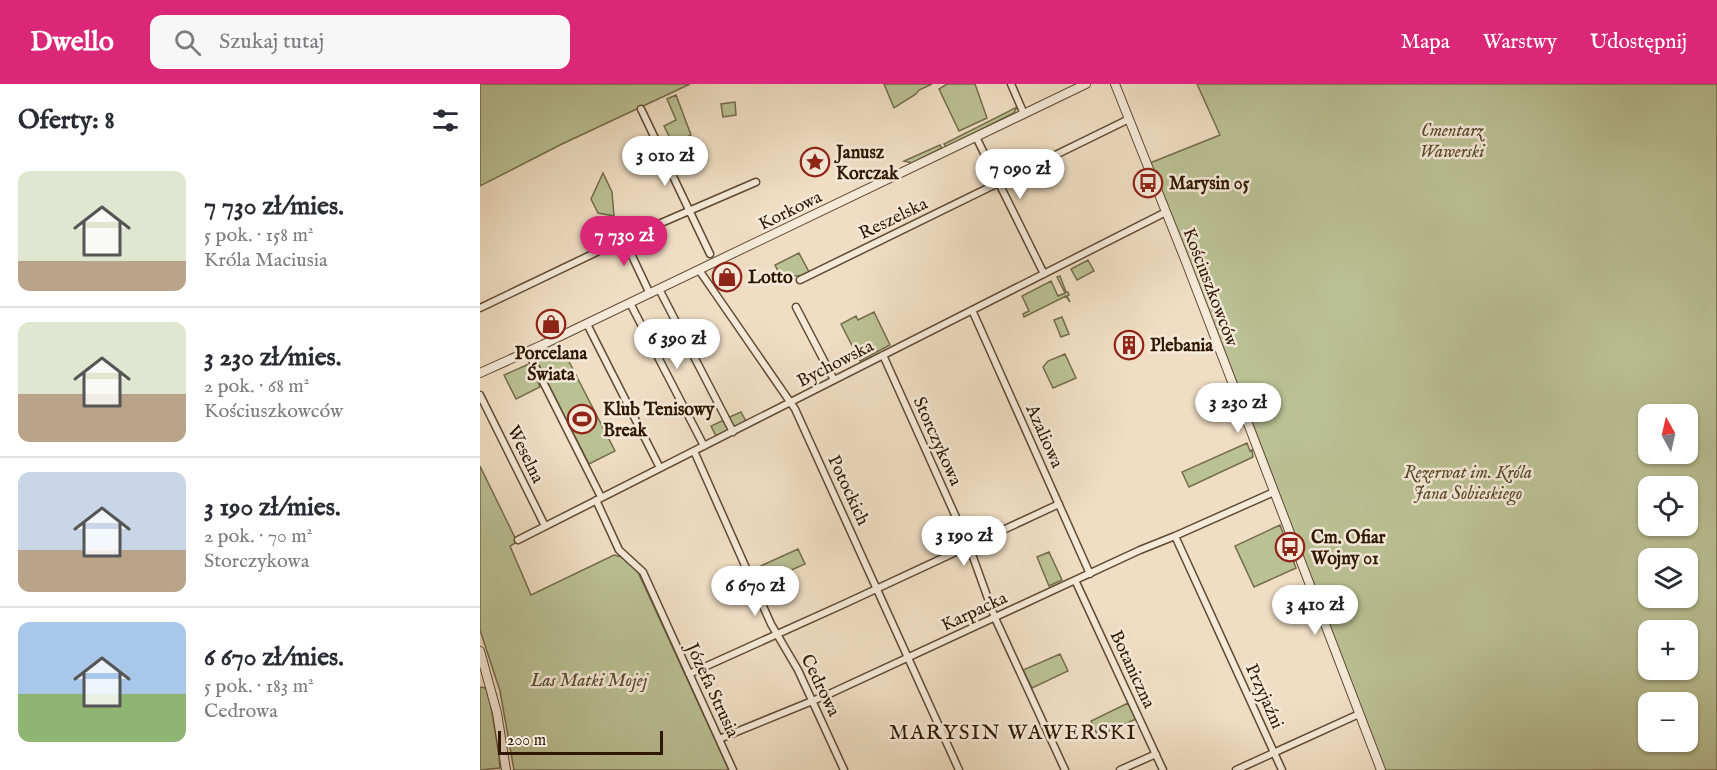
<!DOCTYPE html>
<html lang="pl">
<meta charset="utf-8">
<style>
body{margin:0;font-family:"IM FELL English",serif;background:#f7f7f7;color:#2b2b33;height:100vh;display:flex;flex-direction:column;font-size:22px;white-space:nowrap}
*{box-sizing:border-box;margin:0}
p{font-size:20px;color:#7c7c81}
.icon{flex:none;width:33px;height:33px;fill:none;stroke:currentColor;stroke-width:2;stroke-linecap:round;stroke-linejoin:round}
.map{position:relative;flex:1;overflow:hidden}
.sheet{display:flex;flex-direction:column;background:#fff;width:480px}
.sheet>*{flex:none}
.needle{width:39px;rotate:352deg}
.buttons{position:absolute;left:1158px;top:320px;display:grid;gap:12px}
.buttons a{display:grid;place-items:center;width:60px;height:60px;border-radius:12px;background:#fff;box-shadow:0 2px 4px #0004;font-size:30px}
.scale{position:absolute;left:18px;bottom:15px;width:165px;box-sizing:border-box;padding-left:6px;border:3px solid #2f1700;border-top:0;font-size:16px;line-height:21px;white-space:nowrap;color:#2f1700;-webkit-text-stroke:4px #f5ead9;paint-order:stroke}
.price{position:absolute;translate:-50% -51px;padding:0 14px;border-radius:21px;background:#fff;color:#222;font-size:20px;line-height:39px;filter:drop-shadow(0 2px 3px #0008)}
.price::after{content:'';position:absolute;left:50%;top:36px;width:18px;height:14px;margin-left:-9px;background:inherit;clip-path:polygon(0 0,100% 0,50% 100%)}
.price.selected{background:#db2777;color:#fff}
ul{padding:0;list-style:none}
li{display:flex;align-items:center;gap:18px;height:150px;padding:0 18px}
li+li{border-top:2px solid #e1e1e2}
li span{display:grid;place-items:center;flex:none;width:168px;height:120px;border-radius:12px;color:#555}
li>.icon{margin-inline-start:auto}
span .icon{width:72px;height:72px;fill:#fffc;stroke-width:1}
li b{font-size:26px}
h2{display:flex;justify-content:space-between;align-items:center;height:72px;padding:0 18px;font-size:26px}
header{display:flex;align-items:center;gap:36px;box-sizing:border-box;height:84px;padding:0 30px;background:#db2777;color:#fff}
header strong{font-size:28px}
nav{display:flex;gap:33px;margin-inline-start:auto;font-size:21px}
.search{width:420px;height:54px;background:#f7f7f7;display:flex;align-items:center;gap:15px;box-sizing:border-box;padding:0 21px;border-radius:12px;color:#7c7c81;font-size:22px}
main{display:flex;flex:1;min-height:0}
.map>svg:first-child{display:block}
.green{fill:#bac194;stroke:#746c4a;stroke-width:1.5;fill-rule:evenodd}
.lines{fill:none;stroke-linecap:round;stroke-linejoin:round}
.minor-casing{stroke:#5f4931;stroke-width:9}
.tertiary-casing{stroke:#5f4931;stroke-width:10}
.minor{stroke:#f5ead9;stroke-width:6}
.tertiary{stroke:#f5ead9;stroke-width:8}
.labels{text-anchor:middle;stroke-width:5;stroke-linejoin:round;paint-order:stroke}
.park-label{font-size:18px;font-style:italic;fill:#594a2c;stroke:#f5ead9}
.poi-label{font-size:18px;font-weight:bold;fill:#2f1700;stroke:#f5ead9;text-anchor:start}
.street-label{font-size:18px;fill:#2f1700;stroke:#f5ead9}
.quarter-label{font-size:21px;letter-spacing:1.5px;fill:#2f1700;stroke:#f5ead9}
</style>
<header>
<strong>Dwello</strong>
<div class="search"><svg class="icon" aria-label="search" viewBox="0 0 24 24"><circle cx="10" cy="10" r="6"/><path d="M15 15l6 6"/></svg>Szukaj tutaj</div>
<nav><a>Mapa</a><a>Warstwy</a><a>Udostępnij</a></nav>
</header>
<main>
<section class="sheet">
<h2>Oferty: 8<svg class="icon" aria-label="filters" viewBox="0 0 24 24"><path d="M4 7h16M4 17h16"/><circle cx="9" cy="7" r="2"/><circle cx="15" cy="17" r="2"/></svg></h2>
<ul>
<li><span style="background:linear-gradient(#dfe7d0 75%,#b9a48a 0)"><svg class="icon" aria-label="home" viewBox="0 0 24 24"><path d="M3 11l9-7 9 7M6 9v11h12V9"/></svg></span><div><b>7 730 zł/mies.</b><p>5 pok. · 158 m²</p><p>Króla Maciusia</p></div></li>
<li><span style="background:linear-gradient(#dfe7d0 60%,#b9a48a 0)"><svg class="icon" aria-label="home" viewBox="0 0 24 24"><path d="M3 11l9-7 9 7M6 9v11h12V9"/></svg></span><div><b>3 230 zł/mies.</b><p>2 pok. · 68 m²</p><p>Kościuszkowców</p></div></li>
<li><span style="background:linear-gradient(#c9d6e8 65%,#b9a48a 0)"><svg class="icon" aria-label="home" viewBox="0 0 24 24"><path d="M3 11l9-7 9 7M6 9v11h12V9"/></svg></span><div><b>3 190 zł/mies.</b><p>2 pok. · 70 m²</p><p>Storczykowa</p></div></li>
<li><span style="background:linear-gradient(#a9c7e8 60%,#8fb573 0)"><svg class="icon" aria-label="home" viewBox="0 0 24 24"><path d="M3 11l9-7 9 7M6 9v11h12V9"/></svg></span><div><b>6 670 zł/mies.</b><p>5 pok. · 183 m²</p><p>Cedrowa</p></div></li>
</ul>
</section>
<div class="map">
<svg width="1237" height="686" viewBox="0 0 1237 686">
<rect width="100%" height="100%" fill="#f0dec4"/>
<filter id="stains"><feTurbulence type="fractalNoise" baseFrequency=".00333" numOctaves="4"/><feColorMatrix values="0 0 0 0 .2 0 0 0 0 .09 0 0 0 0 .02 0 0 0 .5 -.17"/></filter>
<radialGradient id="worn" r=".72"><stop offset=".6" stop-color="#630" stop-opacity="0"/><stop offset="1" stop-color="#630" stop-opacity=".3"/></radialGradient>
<path class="green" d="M0 0H210L82 60 0 102Z
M404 0H452L439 6 436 10 414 24Z
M467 0H495L507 34 479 47 459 5Z
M717 0H1237V686H904L670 79 740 51ZM1168 330H1208V369H1168ZM1168 402H1208V441H1168ZM1168 474H1208V513H1168ZM1168 546H1208V585H1168ZM1168 618H1208V657H1168Z
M196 11 211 51 193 60 184 42 196 36 187 15Z
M255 18 256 31 243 33 241 20Z
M537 23 534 29 466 63 464 60Z
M460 61 462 64 432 79 424 77Z
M123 89 132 108 134 132 118 129 111 115Z
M319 169 329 188 320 192 300 191 295 181Z
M608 176 614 187 597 196 591 185Z
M580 192 586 208H588L589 211 587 212 590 218 586 212 544 233 543 230 549 227 542 212 571 197 578 212 585 209 577 193Z
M394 228 410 261 380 277 361 240 376 232 378 236Z
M582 233 589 250 581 253 574 236Z
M82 264 135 367 109 380 56 276Z
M585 270 596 294 573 304 563 283 568 277Z
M49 280 60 303 36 315 24 291Z
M261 328 267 339 256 344 252 343 247 334Z
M244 336 250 346 237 354 231 342Z
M767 359 770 367 772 366 773 373 709 403 702 388Z
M0 382 37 458 30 462 51 511 134 471 142 473 157 486 249 686H34L20 607 0 546Z
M800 441 816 484 774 503 755 462Z
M318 465 325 480 278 501 272 486Z
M569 468 582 496 569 502 557 473Z
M580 570 588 587 552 604 543 586Z
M0 603 6 604 8 612 10 616 19 672 20 684 0 686Z
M648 619 656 635 618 652 611 637Z"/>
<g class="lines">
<g class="minor-casing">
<path id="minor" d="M531 0 544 30
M161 25 230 170
M496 53 564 190
M144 155 170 210
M219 186 315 325 479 686
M320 196 649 35
M179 205 253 348
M150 219 224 362
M316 223 354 296
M0 224 144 155 276 98
M492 226 610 490
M107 240 180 384
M48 268 121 413
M403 271 489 462 515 534 585 686
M0 311 65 442
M214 367 291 540 318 586 364 686
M116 416 139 466 163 488 253 686
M695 452 802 686
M38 456 686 128
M595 496 683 686
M209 590 364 520 579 420
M239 655 347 611 660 466 695 452 794 408
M640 686 676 670
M756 686 879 630"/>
</g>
<g class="tertiary-casing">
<path id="tertiary" d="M635 0 706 178 901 686
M0 289 62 261 606 0
M0 567 17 629 26 686"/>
</g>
<use href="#minor" class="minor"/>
<use href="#tertiary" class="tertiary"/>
</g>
<defs>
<g id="sight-ring" transform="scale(1.5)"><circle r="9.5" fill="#f5ead9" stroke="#8f2418" stroke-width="1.5"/><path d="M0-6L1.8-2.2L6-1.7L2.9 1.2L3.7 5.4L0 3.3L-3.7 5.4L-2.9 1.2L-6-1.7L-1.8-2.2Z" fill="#8f2418"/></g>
<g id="bus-ring" transform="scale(1.5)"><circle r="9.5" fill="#f5ead9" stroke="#8f2418" stroke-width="1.5"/><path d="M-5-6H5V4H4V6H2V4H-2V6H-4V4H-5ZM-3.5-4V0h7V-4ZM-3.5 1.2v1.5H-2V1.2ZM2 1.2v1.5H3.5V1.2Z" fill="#8f2418"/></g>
<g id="shop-ring" transform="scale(1.5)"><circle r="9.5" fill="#f5ead9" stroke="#8f2418" stroke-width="1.5"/><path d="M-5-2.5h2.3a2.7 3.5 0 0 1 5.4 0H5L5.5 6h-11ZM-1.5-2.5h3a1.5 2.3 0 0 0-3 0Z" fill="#8f2418"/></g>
<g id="building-ring" transform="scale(1.5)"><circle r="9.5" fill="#f5ead9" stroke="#8f2418" stroke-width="1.5"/><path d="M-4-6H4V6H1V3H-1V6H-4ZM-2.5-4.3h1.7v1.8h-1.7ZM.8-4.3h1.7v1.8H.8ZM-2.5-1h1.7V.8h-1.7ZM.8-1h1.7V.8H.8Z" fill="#8f2418"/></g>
<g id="stadium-ring" transform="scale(1.5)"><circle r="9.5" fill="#f5ead9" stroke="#8f2418" stroke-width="1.5"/><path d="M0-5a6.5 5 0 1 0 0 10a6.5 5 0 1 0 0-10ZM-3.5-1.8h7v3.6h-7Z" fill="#8f2418"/></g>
</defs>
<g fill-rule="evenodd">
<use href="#sight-ring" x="335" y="78"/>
<use href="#bus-ring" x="668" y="99"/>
<use href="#shop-ring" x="247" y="193"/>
<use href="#shop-ring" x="71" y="240"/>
<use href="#building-ring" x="649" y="261"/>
<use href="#stadium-ring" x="102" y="335"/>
<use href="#bus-ring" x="810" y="463"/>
</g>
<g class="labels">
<g class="park-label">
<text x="972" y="52">Cmentarz<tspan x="972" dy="21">Wawerski</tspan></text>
<text x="988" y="394">Rezerwat im. Króla<tspan x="988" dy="21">Jana Sobieskiego</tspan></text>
<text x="109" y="602">Las Matki Mojej</text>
</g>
<g class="poi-label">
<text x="356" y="74">Janusz<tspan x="356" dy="21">Korczak</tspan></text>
<text x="689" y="105">Marysin 05</text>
<text x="268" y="199">Lotto</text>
<text x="670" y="267">Plebania</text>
<text x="71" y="275" text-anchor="middle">Porcelana<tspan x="71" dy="21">Świata</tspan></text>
<text x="123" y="331">Klub Tenisowy<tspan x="123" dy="21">Break</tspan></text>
<text x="831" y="459">Cm. Ofiar<tspan x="831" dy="21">Wojny 01</tspan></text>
</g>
<g class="street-label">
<text transform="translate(310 126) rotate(-26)" y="6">Korkowa</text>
<text transform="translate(413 134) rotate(-26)" y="6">Reszelska</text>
<text transform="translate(731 203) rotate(69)" y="6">Kościuszkowców</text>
<text transform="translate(355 279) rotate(-27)" y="6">Bychowska</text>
<text transform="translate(565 352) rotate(66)" y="6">Azaliowa</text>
<text transform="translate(458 357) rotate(66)" y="6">Storczykowa</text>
<text transform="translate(46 370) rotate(64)" y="6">Weselna</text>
<text transform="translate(369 406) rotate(65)" y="6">Potockich</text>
<text transform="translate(494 527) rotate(-25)" y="6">Karpacka</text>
<text transform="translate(653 585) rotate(65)" y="6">Botaniczna</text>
<text transform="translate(341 601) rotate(64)" y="6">Cedrowa</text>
<text transform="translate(233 606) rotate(65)" y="6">Józefa Strusia</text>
<text transform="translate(785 612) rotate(66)" y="6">Przyjaźni</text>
</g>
<g class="quarter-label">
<text x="533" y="655">MARYSIN WAWERSKI</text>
</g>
</g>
<rect width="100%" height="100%" filter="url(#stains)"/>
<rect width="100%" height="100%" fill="url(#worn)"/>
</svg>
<div class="buttons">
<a><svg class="needle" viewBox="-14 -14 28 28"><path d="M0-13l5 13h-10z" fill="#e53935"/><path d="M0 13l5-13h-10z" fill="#7c7c81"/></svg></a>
<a><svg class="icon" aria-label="locate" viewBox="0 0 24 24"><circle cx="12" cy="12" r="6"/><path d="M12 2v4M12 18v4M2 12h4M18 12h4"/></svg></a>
<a><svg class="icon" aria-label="layers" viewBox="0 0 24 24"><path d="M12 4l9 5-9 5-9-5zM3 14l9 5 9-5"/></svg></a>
<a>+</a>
<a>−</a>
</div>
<div class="scale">200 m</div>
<b class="price" style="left:185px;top:103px">3 010 zł</b>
<b class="price" style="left:540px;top:116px">7 090 zł</b>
<b class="price selected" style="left:144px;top:183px">7 730 zł</b>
<b class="price" style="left:197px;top:286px">6 390 zł</b>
<b class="price" style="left:758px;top:350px">3 230 zł</b>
<b class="price" style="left:484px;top:483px">3 190 zł</b>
<b class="price" style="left:275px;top:533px">6 670 zł</b>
<b class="price" style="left:835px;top:552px">3 410 zł</b>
</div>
</main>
